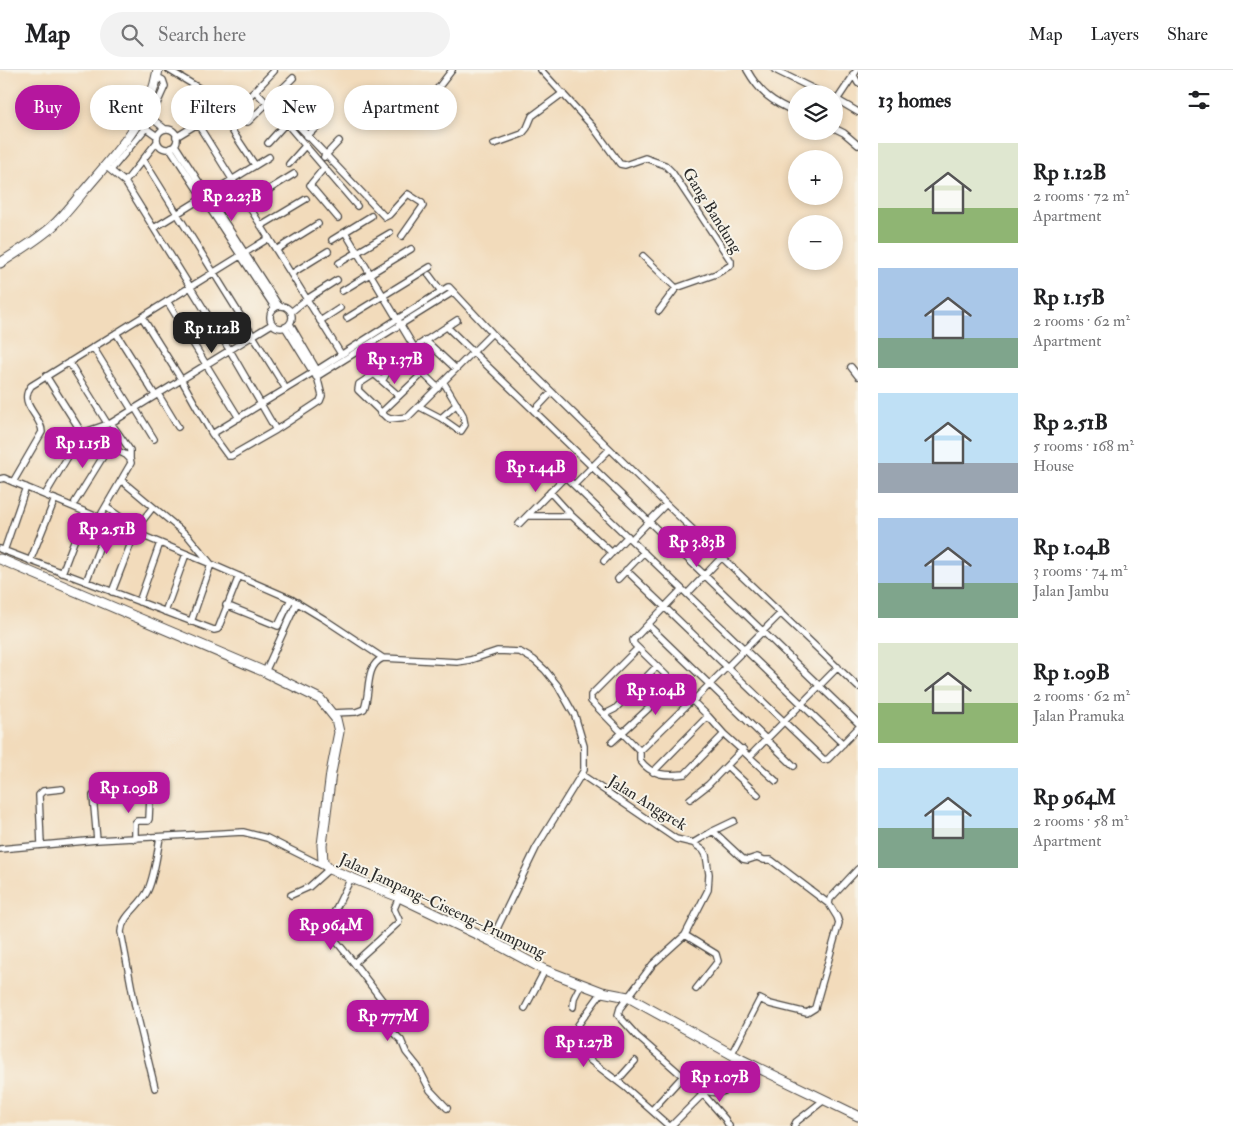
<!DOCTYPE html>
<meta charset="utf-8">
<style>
body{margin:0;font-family:"IM FELL Double Pica",serif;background:#f2f2f2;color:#202124;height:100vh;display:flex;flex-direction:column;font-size:19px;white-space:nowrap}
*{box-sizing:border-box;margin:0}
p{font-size:16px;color:#757577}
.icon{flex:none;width:28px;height:28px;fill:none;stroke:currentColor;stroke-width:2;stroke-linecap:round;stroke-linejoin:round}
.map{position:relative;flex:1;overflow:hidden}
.panel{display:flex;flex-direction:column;background:#fff;width:375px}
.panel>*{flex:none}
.banner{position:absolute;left:15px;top:15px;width:475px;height:45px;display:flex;gap:10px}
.buttons{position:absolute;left:788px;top:15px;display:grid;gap:10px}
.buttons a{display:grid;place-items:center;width:55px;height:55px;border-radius:50%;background:#fff;box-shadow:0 2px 8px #0003;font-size:25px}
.price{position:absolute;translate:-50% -42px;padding:0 11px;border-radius:10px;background:#b5179e;color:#fff;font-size:16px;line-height:32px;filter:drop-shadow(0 1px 2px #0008)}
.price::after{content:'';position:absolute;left:50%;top:30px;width:15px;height:11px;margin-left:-8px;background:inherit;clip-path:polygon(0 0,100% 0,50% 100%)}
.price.active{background:#222;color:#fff}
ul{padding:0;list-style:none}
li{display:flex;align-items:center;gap:15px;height:125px;padding:0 20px}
li span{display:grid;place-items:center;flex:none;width:140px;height:100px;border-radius:0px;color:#555}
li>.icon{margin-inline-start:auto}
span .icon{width:60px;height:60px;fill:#fffc;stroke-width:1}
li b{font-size:21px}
h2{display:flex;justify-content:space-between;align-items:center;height:60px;padding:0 20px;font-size:21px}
.pill{padding:0 18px;border-radius:22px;background:#fff;box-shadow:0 2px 8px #0003;font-size:18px;line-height:45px}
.pill.active{background:#b5179e;color:#fff}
header{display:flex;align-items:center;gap:30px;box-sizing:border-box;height:70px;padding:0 25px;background:#fff;border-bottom:1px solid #e0e0e0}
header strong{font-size:24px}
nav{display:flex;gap:28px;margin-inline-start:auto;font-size:18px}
.search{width:350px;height:45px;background:#f2f2f2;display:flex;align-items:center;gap:12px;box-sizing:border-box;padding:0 18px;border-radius:28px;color:#757577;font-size:19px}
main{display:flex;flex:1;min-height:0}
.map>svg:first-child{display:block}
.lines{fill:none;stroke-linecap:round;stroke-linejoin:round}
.minor-casing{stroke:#494541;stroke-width:8}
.primary-casing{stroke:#494541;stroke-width:11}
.minor{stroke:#fff;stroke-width:5.5}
.primary{stroke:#fff;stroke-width:9}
.labels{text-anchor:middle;stroke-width:4;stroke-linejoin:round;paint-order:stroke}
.street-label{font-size:16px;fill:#2b2b2b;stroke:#f7f3e8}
</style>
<header>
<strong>Map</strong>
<div class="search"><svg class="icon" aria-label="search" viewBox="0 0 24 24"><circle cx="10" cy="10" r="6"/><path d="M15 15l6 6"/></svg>Search here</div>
<nav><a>Map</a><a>Layers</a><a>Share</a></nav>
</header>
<main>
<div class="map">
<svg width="858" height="1056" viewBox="0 0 858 1056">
<rect width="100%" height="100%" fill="#f7f3e8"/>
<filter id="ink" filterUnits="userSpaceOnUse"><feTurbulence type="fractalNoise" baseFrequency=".02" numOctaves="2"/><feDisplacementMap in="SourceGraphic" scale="10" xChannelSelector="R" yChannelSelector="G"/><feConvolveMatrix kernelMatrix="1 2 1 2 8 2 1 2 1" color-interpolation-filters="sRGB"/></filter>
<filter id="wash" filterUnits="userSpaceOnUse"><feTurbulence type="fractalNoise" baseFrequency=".0096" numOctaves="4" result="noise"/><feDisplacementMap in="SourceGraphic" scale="20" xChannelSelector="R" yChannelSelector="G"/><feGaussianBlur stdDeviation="1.12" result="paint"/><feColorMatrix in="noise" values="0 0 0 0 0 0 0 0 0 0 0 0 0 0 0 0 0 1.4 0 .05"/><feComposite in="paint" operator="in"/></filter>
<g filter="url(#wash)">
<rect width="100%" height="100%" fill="#f2dbbb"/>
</g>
<g filter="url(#ink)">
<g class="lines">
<g class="minor-casing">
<path id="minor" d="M169 0 227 35 233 41 255 21 286 53 357 136
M541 0 593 57 620 94 625 95 645 88 665 95 672 102 731 191V195L716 204 676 218 659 241
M747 0C760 23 772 32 796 42
M775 0 824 24
M853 4 858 13
M255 21 274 1
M834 28 858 42
M273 29 385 147 389 145 408 124 422 133 423 136 402 166
M837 30 857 0
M233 41 246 52H248L293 8
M144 42 165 59
M407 45 412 39 431 27 452 0
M290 48 309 27
M197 53 341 284
M143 56 157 66
M834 58 844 63 858 75
M157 69a10 10 0 1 1 20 0a10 10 0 1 1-20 0Z
M307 66 325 49
M176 67 219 41 255 95
M157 72 125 112 232 284 276 360
M268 73 286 53
M494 74 522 64 527 58 532 46 563 23
M175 75 279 236
M170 78 275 238
M324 87 339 71
M143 89 286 319
M289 94 305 76
M324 98 310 115 338 148
M109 99 125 112
M111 100 146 58 165 16 163 10 157 7
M247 133 294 104
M261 156 306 129
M154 158 269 87
M345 162 414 277
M332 170 371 146
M276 180 318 154
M643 186 676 218
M339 193 390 163
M291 204 328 181
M429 205 441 221
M342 221 411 179
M167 231 239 348
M270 247a11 11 0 1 1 22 0a11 11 0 1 1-22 0Z
M291 242 307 229 337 210
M142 247 181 309 212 364 228 386H231L276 360 320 331 322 326 318 310
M347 248 430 197
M457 250 359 314 358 320 386 347 390 349 408 347 492 263
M320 251 340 238
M290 254 317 300 448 217H449L492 263 666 434 858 617
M285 257 314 304
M447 257 858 653
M116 263 155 325
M425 270 456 299
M93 277 132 340
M403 284 438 318
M69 292 107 353
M851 297 858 306
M374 304 399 326
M46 306 82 363 126 385 130 389 131 393 102 443
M316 307 453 222
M382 311 394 291
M158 324 178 357
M420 337 441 348 458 360 461 361 465 355 463 345 444 313
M135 338 154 369
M534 341 552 322
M381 343 423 303
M441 348 457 334
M111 353 130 380V389
M212 364 317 300 319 303
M553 395 843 674
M0 409 4 408 13 412 211 494 291 529 278 556 226 535
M121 410 188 466 211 494 191 552
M13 412 42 362C42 346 17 334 31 316L269 168
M574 415 610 379
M550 422 572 446 612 483
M45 425 82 363 111 353 272 254
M75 432 109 377
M106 437 135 457 139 455 153 437
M528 446H572
M519 454 566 406
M631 470 666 434
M0 479 214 560 218 559 239 506
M4 481 26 417
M30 491 55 429
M604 491 628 466
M626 500 824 690 828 689 858 658
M62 503 85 442
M618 509 644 482
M86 512 109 452
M682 519 633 570 634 574 708 646 724 664 776 711
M112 522 135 463
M687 524 722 487
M291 529 324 549 383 588
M139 532 160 473
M165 542 186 484
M648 555 794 696
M637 579 591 625V631L640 681V690C651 706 667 706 685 704L724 664
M265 602 297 532
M693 631 781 543
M332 643 356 642 364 639C371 623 364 596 383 588L457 592 470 590 497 581 520 582 534 590 545 600 558 616 575 646 584 676V700L536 778 491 871
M605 644 615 639 656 597
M612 672 675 614
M640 681 692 630
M750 686 838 597
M727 696 758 725
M653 702 708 646
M582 705 676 769 693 773 703 780 706 785 709 804 708 820 685 865 653 894 620 938 618 945 637 966 703 1024 725 1049 729 1056
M93 726 97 770
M690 729 708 715 743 679
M713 761 743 789 748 790 757 787 764 790H771L829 834
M135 769V753L137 751H148L149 749 150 726
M693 773 713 761 734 751
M41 775 39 725 43 721 62 719
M0 779 97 770 243 762 267 768 329 799 309 817 291 825
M351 808 328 855V861L354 893 398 853 399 850 394 839 399 827
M685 865 716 884 718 891 696 919
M354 893 391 942V944L386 953 387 957 401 970 406 982 418 997 430 1020 447 1038
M602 922 578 955 582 960 580 967 573 975 574 978 625 1017 669 1056
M573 937 574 928 581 914
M525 938 545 900
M732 983 760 929 770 934 807 943 815 938 839 853 837 847 829 834 830 829 858 799
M617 1011 635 991
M155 1018 135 936 121 862C122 845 141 836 148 820 155 803 157 785 160 767
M652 1040 683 1006
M671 1056 706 1021C713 1023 721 1024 728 1019L742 990
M794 1056 796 1052 824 1030"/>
</g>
<g class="primary-casing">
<path id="primary" d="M0 193C16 183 32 173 47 161 61 150 72 135 83 122 114 85 150 49 158 0
M0 489 265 602 320 629 336 649 339 662 331 703 322 775 323 792 329 799 399 827 491 871 545 900 602 922 628 927 742 990 858 1046"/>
</g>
<use href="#minor" class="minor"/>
<use href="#primary" class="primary"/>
</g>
</g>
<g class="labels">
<g class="street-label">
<text transform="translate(713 140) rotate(58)" y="6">Gang Bandung</text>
<text transform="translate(648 732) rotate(32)" y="6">Jalan Anggrek</text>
<text transform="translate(443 835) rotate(25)" y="6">Jalan Jampang–Ciseeng–Prumpung</text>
</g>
</g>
</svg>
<div class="buttons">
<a><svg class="icon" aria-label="layers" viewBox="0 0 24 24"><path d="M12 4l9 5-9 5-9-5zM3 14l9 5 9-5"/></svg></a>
<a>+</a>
<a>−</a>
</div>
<b class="price" style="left:232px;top:152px">Rp 2.23B</b>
<b class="price active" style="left:212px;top:284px">Rp 1.12B</b>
<b class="price" style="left:395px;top:315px">Rp 1.37B</b>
<b class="price" style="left:83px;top:399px">Rp 1.15B</b>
<b class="price" style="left:536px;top:423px">Rp 1.44B</b>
<b class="price" style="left:107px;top:485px">Rp 2.51B</b>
<b class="price" style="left:697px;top:498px">Rp 3.83B</b>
<b class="price" style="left:656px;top:646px">Rp 1.04B</b>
<b class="price" style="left:129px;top:744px">Rp 1.09B</b>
<b class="price" style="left:331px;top:881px">Rp 964M</b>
<b class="price" style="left:388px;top:972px">Rp 777M</b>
<b class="price" style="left:584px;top:998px">Rp 1.27B</b>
<b class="price" style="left:720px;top:1033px">Rp 1.07B</b>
<div class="banner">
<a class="pill active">Buy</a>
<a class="pill">Rent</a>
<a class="pill">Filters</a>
<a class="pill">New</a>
<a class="pill">Apartment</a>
</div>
</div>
<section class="panel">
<h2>13 homes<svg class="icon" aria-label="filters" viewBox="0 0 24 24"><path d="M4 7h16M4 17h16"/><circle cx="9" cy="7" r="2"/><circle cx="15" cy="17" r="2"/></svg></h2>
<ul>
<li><span style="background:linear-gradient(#dfe7d0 65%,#8fb573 0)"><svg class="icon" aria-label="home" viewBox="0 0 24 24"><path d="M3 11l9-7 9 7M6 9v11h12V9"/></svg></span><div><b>Rp 1.12B</b><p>2 rooms · 72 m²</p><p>Apartment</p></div></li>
<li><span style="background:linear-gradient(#a9c7e8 70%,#7fa58c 0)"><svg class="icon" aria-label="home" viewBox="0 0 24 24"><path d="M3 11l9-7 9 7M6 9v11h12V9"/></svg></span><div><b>Rp 1.15B</b><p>2 rooms · 62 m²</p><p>Apartment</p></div></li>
<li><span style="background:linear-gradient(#bfe0f5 70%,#9aa5b1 0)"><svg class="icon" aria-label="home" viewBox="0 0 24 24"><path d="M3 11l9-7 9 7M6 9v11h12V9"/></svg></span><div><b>Rp 2.51B</b><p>5 rooms · 168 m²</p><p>House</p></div></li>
<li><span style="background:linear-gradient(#a9c7e8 65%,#7fa58c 0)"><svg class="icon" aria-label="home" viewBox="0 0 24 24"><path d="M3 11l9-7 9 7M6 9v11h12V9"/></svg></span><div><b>Rp 1.04B</b><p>3 rooms · 74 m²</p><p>Jalan Jambu</p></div></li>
<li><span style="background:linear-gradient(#dfe7d0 60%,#8fb573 0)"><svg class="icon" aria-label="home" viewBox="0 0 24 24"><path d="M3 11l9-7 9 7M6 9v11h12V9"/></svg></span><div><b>Rp 1.09B</b><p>2 rooms · 62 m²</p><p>Jalan Pramuka</p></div></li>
<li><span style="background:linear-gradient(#bfe0f5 60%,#7fa58c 0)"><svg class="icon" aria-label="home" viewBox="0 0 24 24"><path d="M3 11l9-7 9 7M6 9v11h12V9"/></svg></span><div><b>Rp 964M</b><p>2 rooms · 58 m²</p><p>Apartment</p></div></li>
</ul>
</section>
</main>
